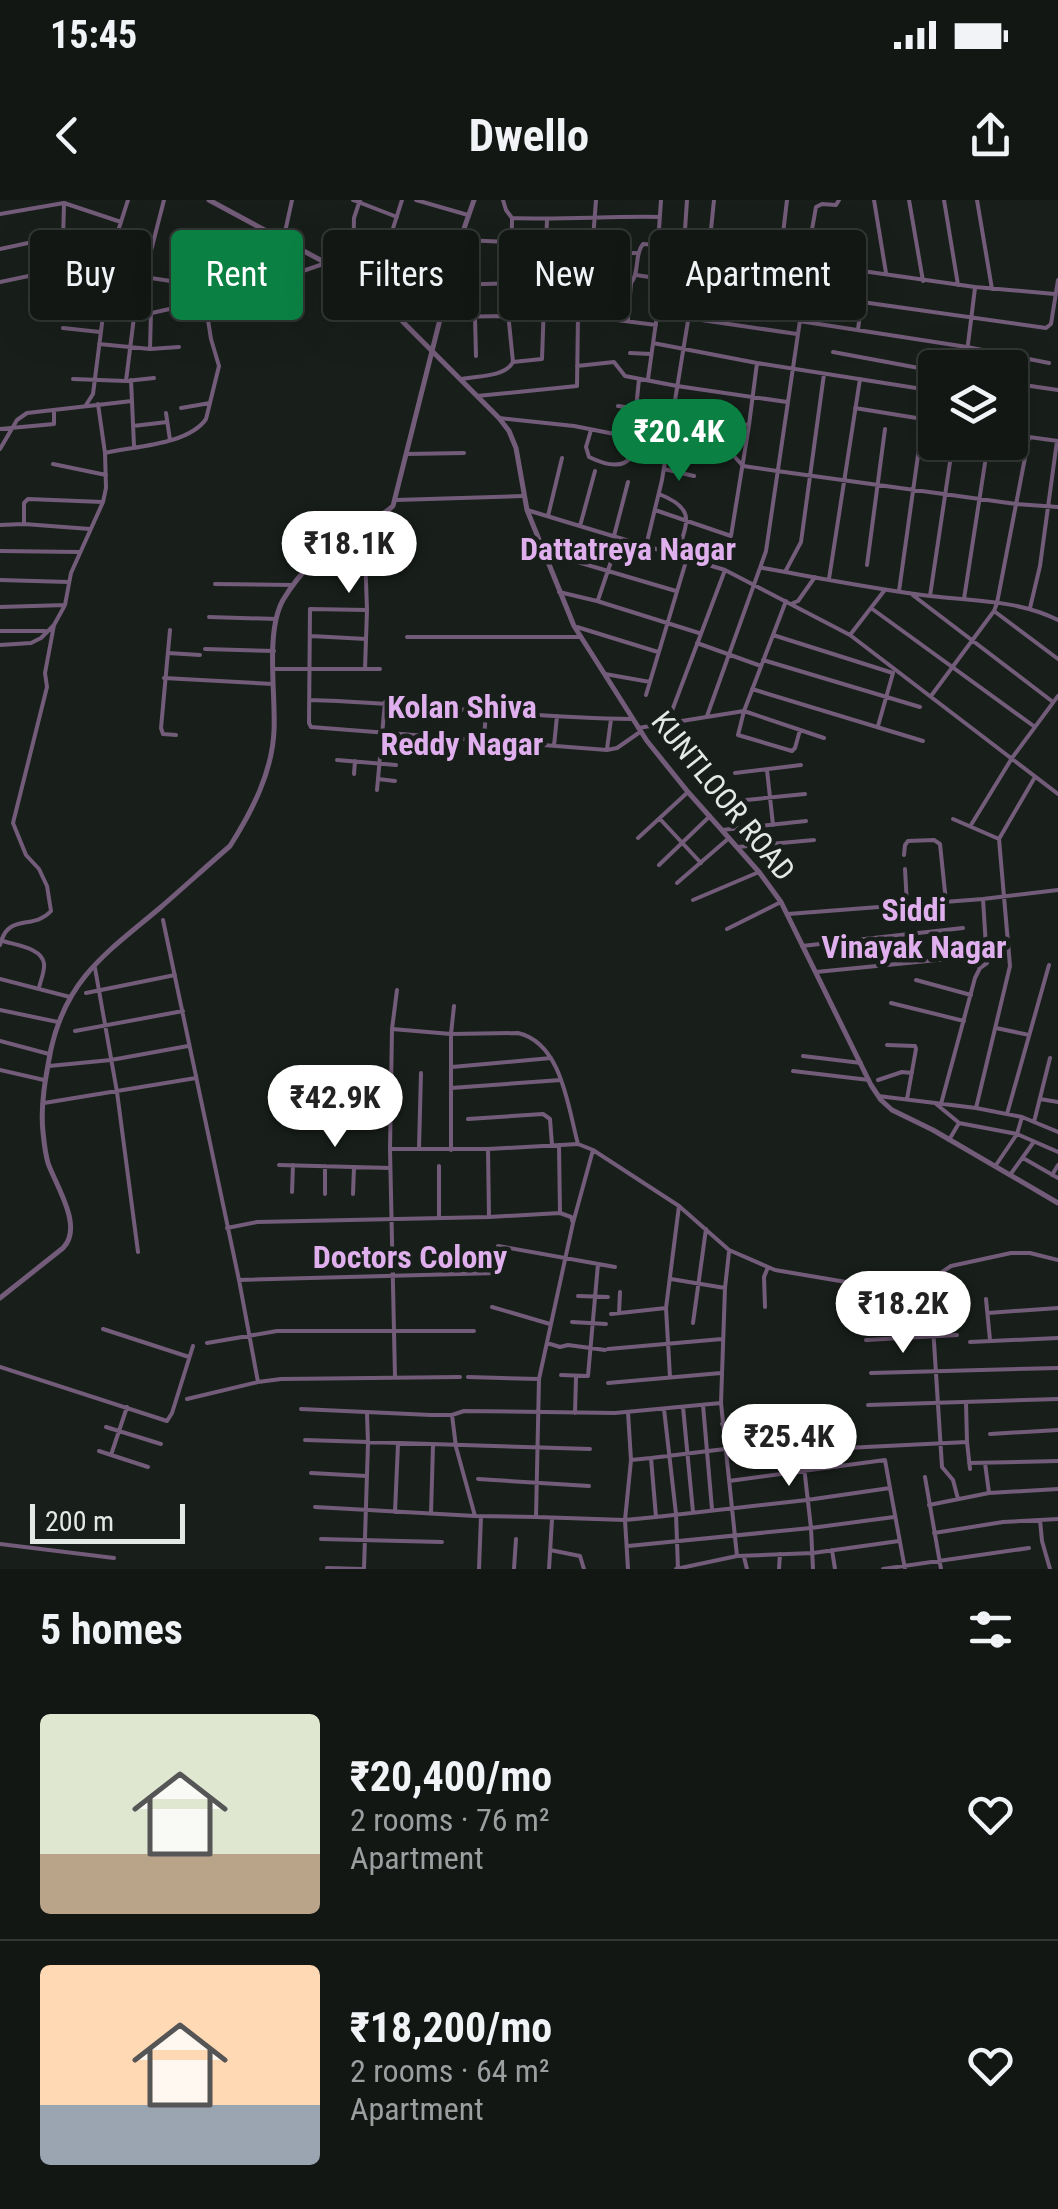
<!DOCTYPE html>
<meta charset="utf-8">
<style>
body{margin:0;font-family:"Roboto Condensed",sans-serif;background:#1b201d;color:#f1f3f6;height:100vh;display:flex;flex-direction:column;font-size:38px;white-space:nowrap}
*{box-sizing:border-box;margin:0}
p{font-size:32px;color:#9c9fa0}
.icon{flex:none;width:55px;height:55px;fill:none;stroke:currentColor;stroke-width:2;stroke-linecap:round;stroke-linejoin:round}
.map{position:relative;height:1369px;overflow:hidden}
.sheet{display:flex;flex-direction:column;background:#121714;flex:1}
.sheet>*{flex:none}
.guide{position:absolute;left:30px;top:30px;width:1000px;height:90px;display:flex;gap:20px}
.controls{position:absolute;left:918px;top:150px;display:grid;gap:20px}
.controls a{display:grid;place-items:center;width:110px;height:110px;border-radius:10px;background:#121714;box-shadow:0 10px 40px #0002,0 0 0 2px #313634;font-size:50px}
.scale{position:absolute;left:30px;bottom:25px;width:155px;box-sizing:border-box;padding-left:10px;border:5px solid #e4e9e6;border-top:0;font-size:28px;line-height:35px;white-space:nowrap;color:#e4e9e6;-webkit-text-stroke:8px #181f1a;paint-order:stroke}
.price{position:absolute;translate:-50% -85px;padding:0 22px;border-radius:35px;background:#fff;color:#222;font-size:32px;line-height:65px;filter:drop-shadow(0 2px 5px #0008)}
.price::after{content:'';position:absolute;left:50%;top:60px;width:30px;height:22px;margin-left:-15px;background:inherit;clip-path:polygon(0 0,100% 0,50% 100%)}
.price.selected{background:#0b8043;color:#fff}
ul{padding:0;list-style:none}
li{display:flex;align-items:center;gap:30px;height:250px;padding:0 40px}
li+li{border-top:2px solid #313634}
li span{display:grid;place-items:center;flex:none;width:280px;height:200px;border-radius:10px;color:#555}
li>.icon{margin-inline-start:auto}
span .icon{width:120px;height:120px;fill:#fffc;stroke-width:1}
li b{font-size:42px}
h2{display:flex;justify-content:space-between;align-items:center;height:120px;padding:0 40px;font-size:42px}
.pill{padding:0 35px;border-radius:10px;background:#121714;box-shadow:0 10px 40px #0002,0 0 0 2px #313634;font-size:35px;line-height:90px}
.pill.selected{background:#0b8043;color:#fff}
.status{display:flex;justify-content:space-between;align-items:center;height:70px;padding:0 50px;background:#121714;direction:ltr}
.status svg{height:28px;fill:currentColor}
header{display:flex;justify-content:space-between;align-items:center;height:130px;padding:0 40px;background:#121714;font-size:45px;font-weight:700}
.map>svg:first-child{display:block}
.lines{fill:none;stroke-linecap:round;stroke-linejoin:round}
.minor{stroke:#735c79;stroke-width:4}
.tertiary{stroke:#735c79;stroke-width:5}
.labels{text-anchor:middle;stroke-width:9;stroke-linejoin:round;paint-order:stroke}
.street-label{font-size:30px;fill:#e4e9e6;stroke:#181f1a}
.neighbourhood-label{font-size:32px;font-weight:bold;fill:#e0afed;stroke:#181f1a}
</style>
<div class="status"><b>15:45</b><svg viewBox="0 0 49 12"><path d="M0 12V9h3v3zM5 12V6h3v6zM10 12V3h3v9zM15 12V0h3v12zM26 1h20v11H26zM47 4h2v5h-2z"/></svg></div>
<header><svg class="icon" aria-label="back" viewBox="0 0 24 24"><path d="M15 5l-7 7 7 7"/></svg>Dwello<svg class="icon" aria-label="share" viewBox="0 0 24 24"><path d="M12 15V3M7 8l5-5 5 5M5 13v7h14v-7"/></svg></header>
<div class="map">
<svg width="1058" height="1369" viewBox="0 0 1058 1369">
<rect width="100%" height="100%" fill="#181f1a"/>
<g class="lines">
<path class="minor" d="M353 0 397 17
M416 0 468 15
M503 0 506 10 512 18C561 20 610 16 659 17
M839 0 836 5 822 4 816 7 806 63 975 87 1055 94
M874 0 886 73
M909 0 923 81
M944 0 958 85
M977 0 992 89
M64 3 63 41 108 56
M0 14 64 3 121 22
M461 40 511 42
M658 44 661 0
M684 45 687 0
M0 49 51 38 63 41 57 70
M709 49 780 59 787 0
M546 55 636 53
M350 66 383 60 402 0
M353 66 354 18 360 0
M636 75 803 100 862 102 1046 128 1051 124 1058 80
M144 77 184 83
M275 78 292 0
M584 81 592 52 596 0
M0 82 57 70 56 77 139 94
M511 83 512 18
M450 85 584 81 601 83H631C640 72 634 55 643 44L709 49 714 0
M179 107 186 67
M103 113 134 117 205 101 245 91 326 63
M62 117 70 80
M441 117 578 115 656 125
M475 118 476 156
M688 118 797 134
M628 119 631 83
M799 121 967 147 1049 163
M63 128 100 132
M858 130 865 72
M653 143 757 163 935 191
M99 144 150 149 179 147
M150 149 151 111
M833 152 935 171
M630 153 651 154
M513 162 542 159 547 20
M577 166 614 162 625 176 677 186 787 202
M965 168 975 88
M73 179 126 181 154 178
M462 179C478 176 505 177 513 162L505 83
M648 179 662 80
M131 180 134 246
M126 181 134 117 164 0
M1010 183 1058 190
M477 196 577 186 578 116
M86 205 93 194 111 53 128 0
M618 206 749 225 731 336 655 310
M181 208 210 203
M855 208 935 221
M636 209 639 179
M166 213 170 240
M499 218 574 226 640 239 720 249 732 254 743 266 777 271 1016 304 1058 307
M749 225 757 163
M133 226 167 222
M0 229 54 224V211
M591 230 586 247 589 257C636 280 638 248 644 210
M1029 237 1058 241
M0 249 17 220 27 213 132 201
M105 253C135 246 188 245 206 219L219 166 211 139 205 101
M406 254 464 253
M53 264 106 275
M664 269 694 276
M659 294C697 309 687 322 677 355
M396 300 524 296
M527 310 725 370 850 435 1058 594
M548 316 562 258
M364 323 367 410 365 469
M24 324V303L28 299 103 302
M0 325 24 324 90 329
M580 326 595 271
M614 336 628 282
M646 346 662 280 694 84 696 50
M0 351 80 352
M547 353 676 391
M867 365 885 229
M763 368C819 378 874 389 930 396 973 401 1018 400 1058 420
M785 372 801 342 824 174
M829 379 860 179
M0 380 69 382
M215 384 293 385
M899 391 921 234
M559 392 597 401 699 433
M910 393 1053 502
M930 396 953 242
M964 399 985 263
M598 400 619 338
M786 401 744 511 738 535 792 551 795 548 800 530
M793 403 798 401 815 377
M0 407 65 405
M871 408 1035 527
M1030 408 1040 366 1057 241
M367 410 310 409 309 523 311 527 607 550 617 548 640 532
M994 411 1058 459
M209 417 276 419
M577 427 658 452
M170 430 161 528 163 534 176 535
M0 431H45
M773 435 893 473
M850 435 884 391
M311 436 366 439
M407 437H581
M697 443 761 466
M0 445 31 443 41 438 54 425 65 405 71 373 103 302 106 288 105 253 98 204
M205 449 274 451
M168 453 200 455
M763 460 920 507
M273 469H380
M605 474 650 482
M164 478 273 484
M752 489 923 541
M646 495 687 358
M931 496 994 411 997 403 1029 237 1010 234
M310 500C417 503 524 518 631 519
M707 516 766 351 803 100 806 63 780 59
M667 524 725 370
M878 526 893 473
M638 528 744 511 824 538
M484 541 486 510
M554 546 557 516
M607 549 611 519
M337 560 396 565
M767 570 773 625
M735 573 801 565
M354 574 355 561
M378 579 395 581
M377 590 385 502
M736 601 805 594
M660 619 701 663
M953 619 999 639
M971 625 1012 558 1058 496
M722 630 806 621
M638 638 688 592
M738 647 814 640
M904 655 905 645 908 641 934 640 940 644 946 702
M659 665 710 616
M905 669 907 705
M677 683 729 638
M693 700 759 672
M788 714 983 699 1058 690
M163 720 239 1080 258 1182
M727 729 781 702
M3 741C15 745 43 748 44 764 45 771 40 782 39 788
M0 745C8 712 33 731 51 711L47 686 39 669 26 655 13 623 47 487 45 473 54 425
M802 746 963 728
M95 768 117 892 138 1052
M816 772 968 757 980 768
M0 779 70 797
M916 780 971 795
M86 793 175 775
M891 803 964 821
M0 810 58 822
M996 828 1029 835
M392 829 451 834 518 833C562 843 568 908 578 944
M75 831 183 811
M0 841 49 854
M887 845 915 846 916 849 907 899
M803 856 861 863
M49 866 111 860 188 846
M452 867 551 858
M0 870 44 880
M793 871 869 880
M878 880 902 872 912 873
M451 888 561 880
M878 896 976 908 1022 917 1058 932
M1040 899 1058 902
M44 903 196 878
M935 903 958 922
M941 904 975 778 980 768 987 763 983 699
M976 908 1010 766 999 639 1035 577
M1007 914 1049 765
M468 919 543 914 550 919 552 945
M1034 922 1050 858
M949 940 959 923 1017 934 1058 952
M559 945 560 1013
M419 948 421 873
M390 949H488
M451 950V834L454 806
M1023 958 1058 978
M279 965 390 968
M996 965 1017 934 1022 917
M439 966V1018
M1010 975 1033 943
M1052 975 1058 965
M292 992 293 965
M325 994V966
M353 994 354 967
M489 1017 488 949 578 944 593 950 679 1006 729 1050 775 1070 852 1083 907 1088 923 1085 951 1066 1011 1053H1030L1058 1060
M227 1028 257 1022 489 1017 560 1013 571 1017 573 1023
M498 1046 615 1067
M729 1052 725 1088 721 1203 737 1356
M671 1079 725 1088
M239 1080 497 1073
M930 1080 942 1267 953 1280 958 1299
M931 1094H953
M578 1096 608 1097
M986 1099 990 1140
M492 1107 550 1124
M765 1107 764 1077 768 1067
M619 1113 620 1092
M988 1113 1058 1108
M611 1114 666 1108
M572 1122 606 1124
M693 1123 706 1029
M103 1129 189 1157
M866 1140 957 1135
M970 1142 1058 1138
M207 1143 277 1131H474
M547 1143 560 1147 568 1145 605 1150
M608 1149 722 1139
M0 1167 167 1221 172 1213 193 1146
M871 1173 1058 1168
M561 1175 588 1176 598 1064
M395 1177 390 949 392 829 397 790
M468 1177 539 1179 536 1317 625 1320 656 1317
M670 1177 666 1108 679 1006
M539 1179 573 1023 593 950
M608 1183 721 1173
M187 1199 258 1182 281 1179 460 1177
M966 1203 967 1242
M703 1205 712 1309
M868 1205 1058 1199
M683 1207 693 1312
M301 1209 431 1215H452L464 1211 615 1213 721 1203
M664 1209 676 1314 678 1369
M575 1213 576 1178
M798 1214 811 1328 813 1369
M722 1224 829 1211
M106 1227 161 1244
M990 1234 1058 1230
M305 1240 590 1249
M846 1248 967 1242 970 1269
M725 1249 651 1258 656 1317 807 1300 890 1288 905 1369
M99 1251 148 1267
M726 1253 840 1240
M111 1255 127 1207
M631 1260 651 1258
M969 1263 1058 1261
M985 1263 989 1293
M311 1273 366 1276
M925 1277 941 1369
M478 1279 589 1286
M729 1281 885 1260 890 1288
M929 1305 989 1293 1058 1289
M315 1307 475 1316 456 1247 452 1215
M395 1312 398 1244
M431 1313 433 1246
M476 1316 536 1317
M1040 1320 1042 1341 1050 1369
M934 1333 1003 1322 1058 1319
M321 1339 442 1342
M0 1344 114 1358
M628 1346 811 1328 894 1317
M550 1350 580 1356 584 1369
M832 1350 835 1369
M744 1357 747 1369
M327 1368 362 1369
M364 1369 368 1243 367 1213
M479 1369 481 1316
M514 1369 516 1339
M549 1369 552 1319
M628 1369 625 1320 631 1260 628 1212
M676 1369 737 1356 813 1353 899 1341
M779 1369 780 1354
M883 1369 1029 1348"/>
<path class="tertiary" d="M209 0 326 63 345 64 354 69 405 124 499 218 509 231 516 248 527 310 574 426 647 541 688 592 759 672 781 702 871 885 881 900 892 910 933 930 1058 1003
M0 1098 63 1048C84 1027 56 986 48 963 45 953 44 942 43 932 40 905 46 875 51 849 67 777 109 751 161 707 184 687 207 666 230 646 252 611 272 573 274 531 276 495 265 432 283 400 302 368 328 345 360 326 371 319 384 315 393 306L460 40 474 0"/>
</g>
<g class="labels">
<g class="street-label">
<text transform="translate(723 596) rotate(51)" y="10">KUNTLOOR ROAD</text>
</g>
<g class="neighbourhood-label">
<text x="628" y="360">Dattatreya Nagar</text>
<text x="462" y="518">Kolan Shiva<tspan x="462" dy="37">Reddy Nagar</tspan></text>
<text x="914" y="721">Siddi<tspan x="914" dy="37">Vinayak Nagar</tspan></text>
<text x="410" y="1068">Doctors Colony</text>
</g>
</g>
</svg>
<div class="controls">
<a><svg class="icon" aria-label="layers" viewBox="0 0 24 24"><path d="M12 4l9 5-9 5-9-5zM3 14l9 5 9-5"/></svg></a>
</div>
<div class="scale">200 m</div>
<b class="price selected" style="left:679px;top:284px">₹20.4K</b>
<b class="price" style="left:349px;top:396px">₹18.1K</b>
<b class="price" style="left:335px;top:950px">₹42.9K</b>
<b class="price" style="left:903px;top:1156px">₹18.2K</b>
<b class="price" style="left:789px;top:1289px">₹25.4K</b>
<div class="guide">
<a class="pill">Buy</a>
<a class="pill selected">Rent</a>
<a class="pill">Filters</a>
<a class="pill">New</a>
<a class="pill">Apartment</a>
</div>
</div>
<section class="sheet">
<h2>5 homes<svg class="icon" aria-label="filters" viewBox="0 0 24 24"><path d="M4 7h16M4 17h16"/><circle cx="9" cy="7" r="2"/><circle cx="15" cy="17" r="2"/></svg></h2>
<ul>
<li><span style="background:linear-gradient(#dfe7d0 70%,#b9a48a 0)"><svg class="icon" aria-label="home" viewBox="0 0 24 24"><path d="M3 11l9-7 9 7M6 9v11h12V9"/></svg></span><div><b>₹20,400/mo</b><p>2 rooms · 76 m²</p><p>Apartment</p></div><svg class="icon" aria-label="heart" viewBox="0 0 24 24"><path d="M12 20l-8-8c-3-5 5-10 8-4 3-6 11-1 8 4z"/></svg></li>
<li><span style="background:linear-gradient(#ffd9b3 70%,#9aa5b1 0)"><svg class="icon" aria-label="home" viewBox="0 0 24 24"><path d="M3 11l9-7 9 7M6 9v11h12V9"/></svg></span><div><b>₹18,200/mo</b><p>2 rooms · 64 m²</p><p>Apartment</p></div><svg class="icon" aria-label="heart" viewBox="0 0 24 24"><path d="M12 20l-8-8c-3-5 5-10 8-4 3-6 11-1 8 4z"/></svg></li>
</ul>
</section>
